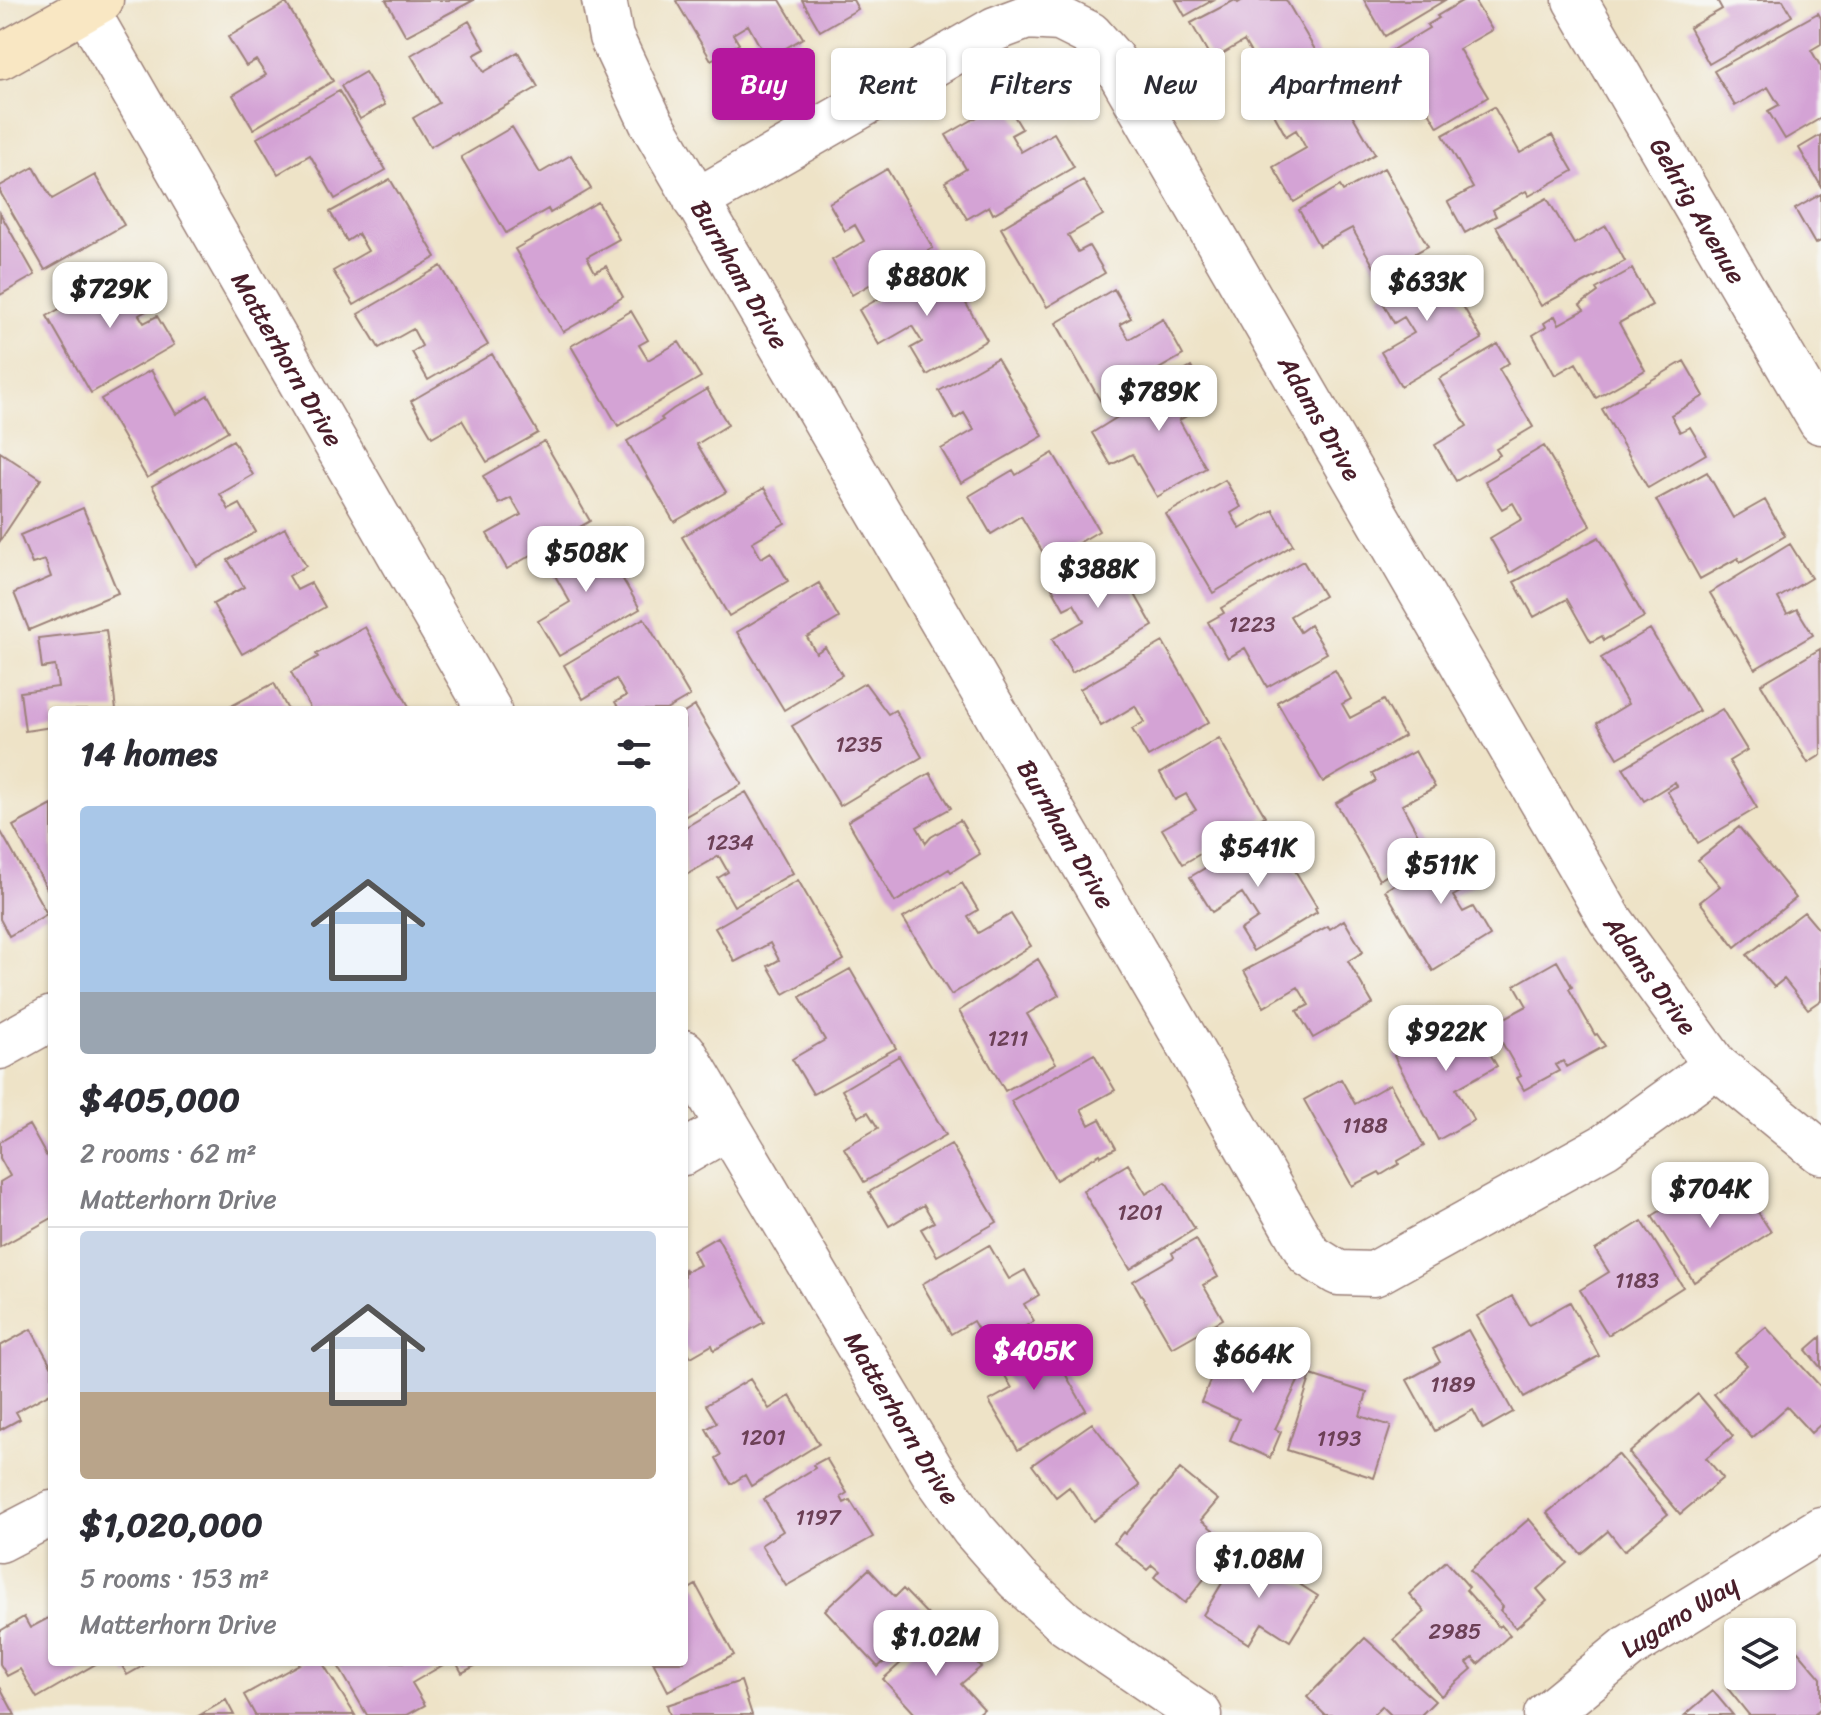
<!DOCTYPE html>
<meta charset="utf-8">
<style>
body{margin:0;font-family:Sriracha,sans-serif;background:#f7f7f7;color:#2b2b33;height:100vh;display:flex;flex-direction:column;font-size:30px;white-space:nowrap}
*{box-sizing:border-box;margin:0}
p{font-size:26px;color:#7c7c81}
.icon{flex:none;width:44px;height:44px;fill:none;stroke:currentColor;stroke-width:2;stroke-linecap:round;stroke-linejoin:round}
.map{position:relative;flex:1;overflow:hidden}
.sheet{position:absolute;left:48px;top:706px;width:640px;height:960px;display:flex;flex-direction:column;background:#fff;border-radius:8px;box-shadow:0 2px 6px #0004}
.sheet>*{flex:none}
.banner{position:absolute;left:712px;top:48px;width:760px;height:72px;display:flex;gap:16px}
.fabs{position:absolute;left:1724px;top:1618px;display:grid;gap:16px}
.fabs a{display:grid;place-items:center;width:72px;height:72px;border-radius:8px;background:#fff;box-shadow:0 2px 6px #0004;font-size:40px}
.price{position:absolute;translate:-50% -68px;padding:0 18px;border-radius:16px;background:#fff;color:#222;font-size:26px;line-height:52px;filter:drop-shadow(0 2px 4px #0008)}
.price::after{content:'';position:absolute;left:50%;top:48px;width:24px;height:18px;margin-left:-12px;background:inherit;clip-path:polygon(0 0,100% 0,50% 100%)}
.price.on{background:#b5179e;color:#fff}
ul{padding:0;list-style:none}
li{display:grid;align-content:center;gap:16px;height:424px;padding:0 32px}
li+li{border-top:2px solid #e1e1e2}
li span{display:grid;place-items:center;height:248px;border-radius:8px;color:#555}
li>.icon{margin-inline-start:auto}
span .icon{width:144px;height:144px;fill:#fffc;stroke-width:1}
li b{font-size:34px}
h2{display:flex;justify-content:space-between;align-items:center;height:96px;padding:0 32px;font-size:34px}
.chip{padding:0 28px;border-radius:8px;background:#fff;box-shadow:0 2px 6px #0004;font-size:28px;line-height:72px}
.chip.on{background:#b5179e;color:#fff}
.map>svg:first-child{display:block}
.building{fill:#d4a3d5}
.lines{fill:none;stroke-linecap:round;stroke-linejoin:round}
.street-casing{stroke:#9c8179;stroke-width:47}
.secondary-casing{stroke:#9c8179;stroke-width:47}
.street{stroke:#fff;stroke-width:44}
.secondary{stroke:#f9e7c3;stroke-width:44}
.labels{text-anchor:middle;stroke-width:7;stroke-linejoin:round;paint-order:stroke}
.number-label{font-size:22px;fill:#6c4056}
.street-label{font-size:26px;fill:#4a1f2b;stroke:#f6f6f2}
</style>
<div class="map">
<svg width="1821" height="1715" viewBox="0 0 1821 1715">
<rect width="100%" height="100%" fill="#f6f6f2"/>
<filter id="ink" filterUnits="userSpaceOnUse"><feTurbulence type="fractalNoise" baseFrequency=".0125" numOctaves="2"/><feDisplacementMap in="SourceGraphic" scale="16" xChannelSelector="R" yChannelSelector="G"/><feConvolveMatrix kernelMatrix="1 2 1 2 8 2 1 2 1" color-interpolation-filters="sRGB"/></filter>
<filter id="wash" filterUnits="userSpaceOnUse"><feTurbulence type="fractalNoise" baseFrequency=".006" numOctaves="4" result="noise"/><feDisplacementMap in="SourceGraphic" scale="32" xChannelSelector="R" yChannelSelector="G"/><feGaussianBlur stdDeviation="1.8" result="paint"/><feColorMatrix in="noise" values="0 0 0 0 0 0 0 0 0 0 0 0 0 0 0 0 0 1.4 0 .05"/><feComposite in="paint" operator="in"/></filter>
<g filter="url(#wash)">
<rect width="100%" height="100%" fill="#eee3c7"/>
<g id="blocks">
<path class="building" d="M386 0H474L406 36Z
M678 0H780L803 38 767 59 748 25 733 34 739 44 711 60 676 1Z
M802 0H853L858 9 820 31Z
M1176 0H1213L1185 16Z
M1235 0 1238 3 1243 0H1286L1321 60 1272 89 1244 41 1212 60 1191 23Z
M1364 0H1445L1385 36Z
M1464 0H1474L1492 30 1459 49 1488 97 1438 127 1392 50 1429 28 1427 25 1439 18 1437 16Z
M1717 0H1783L1792 16 1709 64 1689 28 1722 9Z
M286 3 333 81 253 129 233 95 266 75 256 60 246 66 228 37Z
M1818 13 1821 18V44L1811 50 1821 67V118L1785 139 1768 111 1779 105 1768 87 1735 106 1714 71Z
M469 21 485 49 474 55 484 72 518 52 538 87 457 134 456 132 430 147 413 118 439 103 411 55Z
M365 72 385 105 360 119 341 86Z
M1329 75 1375 154 1294 202 1273 167 1306 148 1296 130 1286 136 1271 109Z
M339 91 386 170 335 199 310 155 278 174 257 138Z
M1005 101 1022 129 1011 135 1021 152 1054 133 1074 167 993 214 989 206 967 219 945 182 966 169 946 135Z
M1494 107 1520 153 1552 135 1573 171 1529 196 1526 191 1493 210 1496 216 1465 233 1448 202 1473 188 1443 135Z
M512 127 540 173 571 155 591 189 550 213 548 209 506 233 461 157Z
M1821 135V186L1799 148Z
M34 167 52 199 95 175 124 225 45 270 0 192V186Z
M1384 168 1428 246 1378 274 1352 228 1319 246 1299 210 1340 186 1343 191Z
M887 169 933 248 852 295 832 260 864 241 855 225 845 231 829 203Z
M390 179 436 257 354 305 333 271 368 251 358 234 347 241 330 212Z
M1083 180 1103 215 1068 235 1078 252 1089 246 1105 273 1047 307 1001 228Z
M1821 194V241L1815 244 1795 209Z
M1547 198 1574 244 1606 226 1625 261 1541 306 1496 226Z
M598 202 619 239 587 257 595 272 606 266 623 297 563 332 515 249Z
M0 213 35 275 0 295Z
M1437 261 1482 339 1401 386 1381 352 1414 333 1404 317 1394 323 1379 295Z
M942 262 987 340 927 375 911 348 922 342 912 326 879 345 859 310Z
M441 266 488 345 428 380 412 352 422 346 413 329 379 348 358 314Z
M132 267 155 306 139 315 144 323 157 316 174 345 91 393 47 316Z
M1632 269 1652 305 1619 323 1645 370 1596 398 1576 363 1555 375 1533 335 1546 327 1544 323 1555 316 1559 324 1584 310 1580 305 1598 292 1596 289Z
M1114 289 1131 318 1120 324 1129 339 1163 319 1183 355 1101 402 1056 323Z
M631 311 648 340 639 345 648 360 679 342 701 377 618 426 571 346Z
M1498 344 1509 363 1499 369 1533 427 1496 449 1500 455 1456 481 1435 445 1467 426 1439 379Z
M492 354 538 433 487 462 462 420 432 437 411 401Z
M997 358 1043 436 961 483 941 449 974 430 964 413 955 419 939 391Z
M1684 361 1704 396 1671 415 1680 432 1690 427 1706 454 1648 488 1602 409Z
M1191 367 1211 403 1179 420 1206 468 1157 497 1132 454 1111 465 1092 433 1148 398 1145 393Z
M151 370 176 414 208 395 228 431 147 478 101 399Z
M707 389 728 425 697 444 726 492 674 522 627 441 663 420 661 418 673 409Z
M233 440 253 475 220 494 229 510 240 504 256 532 197 566 152 486Z
M544 441 590 521 507 569 487 534 521 515 511 498 499 504 483 476Z
M1544 446 1591 526 1510 573 1490 538 1522 519 1513 503 1502 509 1485 481Z
M0 452 41 479 0 541Z
M1053 453 1099 531 1048 561 1021 516 991 534 969 496 1013 470 1016 475Z
M1707 472 1733 518 1765 500 1785 536 1740 562 1738 558 1700 579 1656 500Z
M1225 480 1241 507 1231 513 1240 529 1273 510 1293 545 1213 593 1166 514Z
M764 488 785 523 752 542 761 558 771 552 788 581 729 616 682 537Z
M83 508 118 593 29 630 14 593 51 577 45 560 32 564 20 535Z
M285 528 306 566 289 576 297 590 311 583 325 607 242 654 213 604 244 587 228 560Z
M594 529 640 609 559 656 538 621 570 602 545 558Z
M1599 537 1644 617 1604 640 1602 636 1591 642 1567 599 1534 617 1514 582Z
M1790 544 1811 578 1778 598 1787 614 1797 609 1813 635 1755 669 1710 593Z
M1108 547 1153 626 1072 673 1052 639 1084 621 1074 604 1064 609 1049 582Z
M1303 561 1324 596 1290 616 1300 632 1310 625 1327 653 1267 687 1245 648 1228 658 1208 622 1224 613 1221 608Z
M819 583 839 618 807 637 816 653 825 647 842 675 784 710 737 632Z
M644 618 690 696 666 710H620L615 702 626 696 616 679 583 699 564 665Z
M365 627 411 710H311L291 672 318 657 316 654Z
M1650 629 1699 711 1618 758 1597 723 1628 704 1601 658Z
M106 630 116 710H52V727L25 731 20 692 58 687 55 666 42 668 38 638Z
M1163 642 1209 722 1148 757 1132 729 1144 722 1135 706 1101 726 1080 689Z
M1820 649 1821 755 1808 763 1761 684Z
M1335 670 1351 699 1342 704 1350 718 1384 700 1404 736 1323 782 1277 702Z
M274 683 288 710H224Z
M865 683 888 714 895 710 922 757 840 806 792 726Z
M695 706 742 784 684 817V713Z
M1722 709 1747 750 1729 761 1757 808 1698 843 1667 791 1677 786 1675 782 1644 801 1623 768Z
M1219 738 1265 816 1183 864 1162 829 1196 810 1186 794 1175 800 1160 773Z
M1415 751 1435 787 1402 805 1428 853 1379 880 1336 803 1376 781 1372 774Z
M930 773 951 808 917 827 926 843 931 837 960 820 980 854 951 872 949 869 895 902 848 821Z
M746 792 793 873 734 906 718 878 728 872 719 856 686 875 684 828Z
M52 805V898L13 826Z
M1739 827 1796 898 1735 947 1700 902 1720 886 1698 860Z
M0 830 47 914 9 936 0 919Z
M1273 834 1317 907 1315 908 1317 912 1253 951 1240 930 1258 918 1242 893 1212 912 1190 877 1242 846 1245 851Z
M1466 842 1487 877 1453 896 1463 912 1473 907 1490 936 1433 971 1385 890Z
M798 880 844 960 784 994 768 966 779 960 770 943 735 962 715 928Z
M962 883 978 910 968 916 978 933 1011 914 1031 946 951 995 903 918Z
M1804 912 1821 932V1000L1808 1009 1784 979 1774 987 1747 955Z
M1344 920 1363 952 1348 961 1373 1004 1313 1038 1297 1011 1309 1005 1298 987 1264 1007 1244 971 1328 926 1330 929Z
M1038 959 1059 995 1027 1014 1056 1063 1005 1091 959 1011Z
M1557 961 1572 987 1569 989 1595 1035 1597 1034 1605 1046 1566 1067 1563 1061 1555 1065 1559 1071 1524 1090 1517 1078 1521 1076 1492 1025 1527 1006 1515 985Z
M850 969 896 1048 813 1094 792 1059 825 1040 800 997Z
M1468 1015 1497 1066 1456 1089 1474 1120 1438 1140 1394 1056Z
M1094 1054 1115 1090 1081 1109 1089 1125 1100 1119 1116 1148 1101 1156 1100 1154 1056 1180 1011 1101Z
M899 1056 946 1135 864 1182 844 1148 878 1128 868 1112 858 1117 842 1090Z
M1341 1079 1355 1104 1390 1084 1424 1146 1398 1161 1399 1164 1381 1175 1379 1172 1352 1186 1304 1100Z
M29 1125 52 1166V1218L0 1247V1182L10 1176 0 1158V1142Z
M951 1144 997 1222 937 1256 921 1229 934 1222 924 1205 889 1226 869 1192Z
M1128 1164 1146 1194 1166 1182 1195 1229 1130 1269 1083 1191Z
M1700 1186 1713 1206 1742 1188 1771 1232 1694 1282 1652 1216Z
M1642 1221 1683 1287 1608 1335 1580 1290 1609 1272 1595 1250Z
M717 1237 764 1322 714 1350 712 1345 691 1357 684 1346V1268L686 1272 700 1265 693 1251Z
M1196 1239 1218 1277 1203 1285 1223 1319 1172 1348 1133 1281 1174 1257 1172 1253Z
M989 1245 1009 1279 1025 1270 1039 1295 1024 1304 1034 1321 989 1348 973 1321 951 1334 922 1284Z
M1512 1296 1529 1325 1570 1302 1599 1356 1524 1397 1477 1316Z
M1766 1327 1821 1387V1424L1811 1433 1787 1407 1752 1438 1714 1394 1747 1365 1735 1353Z
M31 1329 52 1367V1392L16 1412 20 1419 0 1430V1346Z
M1468 1330 1513 1412 1483 1429 1473 1410 1435 1431 1407 1380 1440 1362 1433 1349Z
M1041 1332 1086 1410 1018 1450 989 1401 1012 1388 995 1358Z
M1821 1337V1368L1806 1350Z
M1225 1345 1261 1361 1266 1350 1305 1367 1275 1429 1281 1432 1270 1458 1230 1440 1239 1419 1201 1402Z
M1311 1375 1367 1393 1360 1416 1391 1426 1374 1478 1287 1450Z
M750 1379 769 1409 790 1396 819 1444 751 1486 745 1475 731 1484 716 1458 721 1455 706 1429 717 1423 706 1405Z
M1698 1394 1733 1436 1706 1458 1723 1478 1680 1514 1629 1453Z
M1092 1423 1140 1486 1093 1521 1069 1487 1056 1497 1032 1465Z
M1618 1454 1668 1514 1624 1551 1608 1531 1581 1554 1547 1513Z
M826 1458 847 1493 841 1497 844 1503 850 1500 873 1537 786 1586 761 1545 783 1531 764 1499 815 1468 813 1465Z
M1180 1469 1218 1500 1201 1520 1231 1545 1185 1603 1154 1577 1159 1571 1152 1565 1147 1570 1114 1543 1123 1532 1125 1534Z
M1529 1519 1567 1563 1537 1589 1547 1601 1516 1628 1500 1610 1503 1607 1470 1570Z
M1243 1548 1318 1596 1290 1641 1262 1623 1249 1644 1203 1615Z
M1446 1561 1469 1587 1466 1590 1499 1627 1501 1625 1510 1635 1478 1664 1473 1658 1467 1663 1472 1669 1441 1696 1394 1639 1425 1612 1409 1594Z
M869 1569 895 1597 903 1589 933 1620 878 1667 825 1610Z
M696 1585 734 1655 668 1691 653 1662H684V1592Z
M52 1616V1662H99L37 1698 20 1669 7 1676 0 1664V1631L24 1617 30 1628Z
M943 1625 981 1667 961 1684 984 1709 977 1715H916L883 1679Z
M1365 1638 1435 1701 1421 1715H1391L1382 1706 1373 1715H1325L1307 1697Z
M1798 1651 1821 1678V1708L1815 1713 1816 1715H1749L1728 1689 1744 1676H1782V1664Z
M120 1662H150L127 1675Z
M303 1662H322L355 1715H255L244 1695Z
M341 1662H441L443 1665 412 1683 425 1705 407 1715H367L337 1664Z
M456 1662H482L462 1673Z
M741 1681 752 1715H670L667 1705Z
M0 1687 15 1715H0Z
M1713 1691 1733 1715H1685Z
M226 1700 234 1715H200Z"/>
</g>
</g>
<g filter="url(#ink)">
<use href="#blocks" fill-opacity="0" stroke="#9c8179" stroke-width="2"/>
<g class="lines">
<g class="street-casing">
<g id="street">
<path id="s1" d="M604 0 611 37 651 122 1171 1014 1309 1255 1338 1273 1374 1274 1605 1146 1716 1066"/>
<path id="s2" d="M1575 0 1821 422"/>
<path id="s3" d="M86 9 489 710"/>
<path id="s4" d="M696 201 995 29 1027 17 1060 19 1090 34 1112 59 1610 919 1716 1066 1821 1152"/>
<path d="M0 1047 52 1018"/>
<path id="s5" d="M684 1052 934 1474 973 1529 1017 1579 1065 1623 1200 1715"/>
<path d="M684 1153 727 1128"/>
<path d="M0 1540 52 1513"/>
<path id="s6" d="M1546 1715 1629 1647 1821 1529"/>
</g>
</g>
<g class="secondary-casing">
<path id="secondary" d="M0 57 101 0"/>
</g>
<use href="#street" class="street"/>
<use href="#secondary" class="secondary"/>
</g>
</g>
<g class="labels">
<g class="number-label">
<text x="1252" y="632">1223</text>
<text x="859" y="752">1235</text>
<text x="730" y="850">1234</text>
<text x="1008" y="1046">1211</text>
<text x="1365" y="1133">1188</text>
<text x="1140" y="1220">1201</text>
<text x="1637" y="1288">1183</text>
<text x="1453" y="1392">1189</text>
<text x="763" y="1445">1201</text>
<text x="1339" y="1446">1193</text>
<text x="818" y="1525">1197</text>
<text x="1455" y="1639">2985</text>
</g>
<g class="street-label">
<text dy="9" stroke="none"><textPath href="#s2" startOffset="244">Gehrig Avenue</textPath></text>
<text dy="9" stroke="none"><textPath href="#s1" startOffset="308">Burnham Drive</textPath></text>
<text dy="9" stroke="none"><textPath href="#s3" startOffset="404">Matterhorn Drive</textPath></text>
<text dy="9" stroke="none"><textPath href="#s4" startOffset="894">Adams Drive</textPath></text>
<text dy="9" stroke="none"><textPath href="#s1" startOffset="956">Burnham Drive</textPath></text>
<text dy="9" stroke="none"><textPath href="#s4" startOffset="1542">Adams Drive</textPath></text>
<text dy="9" stroke="none"><textPath href="#s5" startOffset="426">Matterhorn Drive</textPath></text>
<text dy="9" stroke="none"><textPath href="#s6" startOffset="166">Lugano Way</textPath></text>
</g>
</g>
</svg>
<div class="fabs">
<a><svg class="icon" aria-label="layers" viewBox="0 0 24 24"><path d="M12 4l9 5-9 5-9-5zM3 14l9 5 9-5"/></svg></a>
</div>
<b class="price" style="left:927px;top:318px">$880K</b>
<b class="price" style="left:1427px;top:323px">$633K</b>
<b class="price" style="left:110px;top:330px">$729K</b>
<b class="price" style="left:1159px;top:433px">$789K</b>
<b class="price" style="left:586px;top:594px">$508K</b>
<b class="price" style="left:1098px;top:610px">$388K</b>
<b class="price" style="left:1258px;top:889px">$541K</b>
<b class="price" style="left:1441px;top:906px">$511K</b>
<b class="price" style="left:1446px;top:1073px">$922K</b>
<b class="price" style="left:1710px;top:1230px">$704K</b>
<b class="price on" style="left:1034px;top:1392px">$405K</b>
<b class="price" style="left:1253px;top:1395px">$664K</b>
<b class="price" style="left:1259px;top:1600px">$1.08M</b>
<b class="price" style="left:936px;top:1678px">$1.02M</b>
<div class="banner">
<a class="chip on">Buy</a>
<a class="chip">Rent</a>
<a class="chip">Filters</a>
<a class="chip">New</a>
<a class="chip">Apartment</a>
</div>
<section class="sheet">
<h2>14 homes<svg class="icon" aria-label="filters" viewBox="0 0 24 24"><path d="M4 7h16M4 17h16"/><circle cx="9" cy="7" r="2"/><circle cx="15" cy="17" r="2"/></svg></h2>
<ul>
<li><span style="background:linear-gradient(#a9c7e8 75%,#9aa5b1 0)"><svg class="icon" aria-label="home" viewBox="0 0 24 24"><path d="M3 11l9-7 9 7M6 9v11h12V9"/></svg></span><div><b>$405,000</b><p>2 rooms · 62 m²</p><p>Matterhorn Drive</p></div></li>
<li><span style="background:linear-gradient(#c9d6e8 65%,#b9a48a 0)"><svg class="icon" aria-label="home" viewBox="0 0 24 24"><path d="M3 11l9-7 9 7M6 9v11h12V9"/></svg></span><div><b>$1,020,000</b><p>5 rooms · 153 m²</p><p>Matterhorn Drive</p></div></li>
</ul>
</section>
</div>
